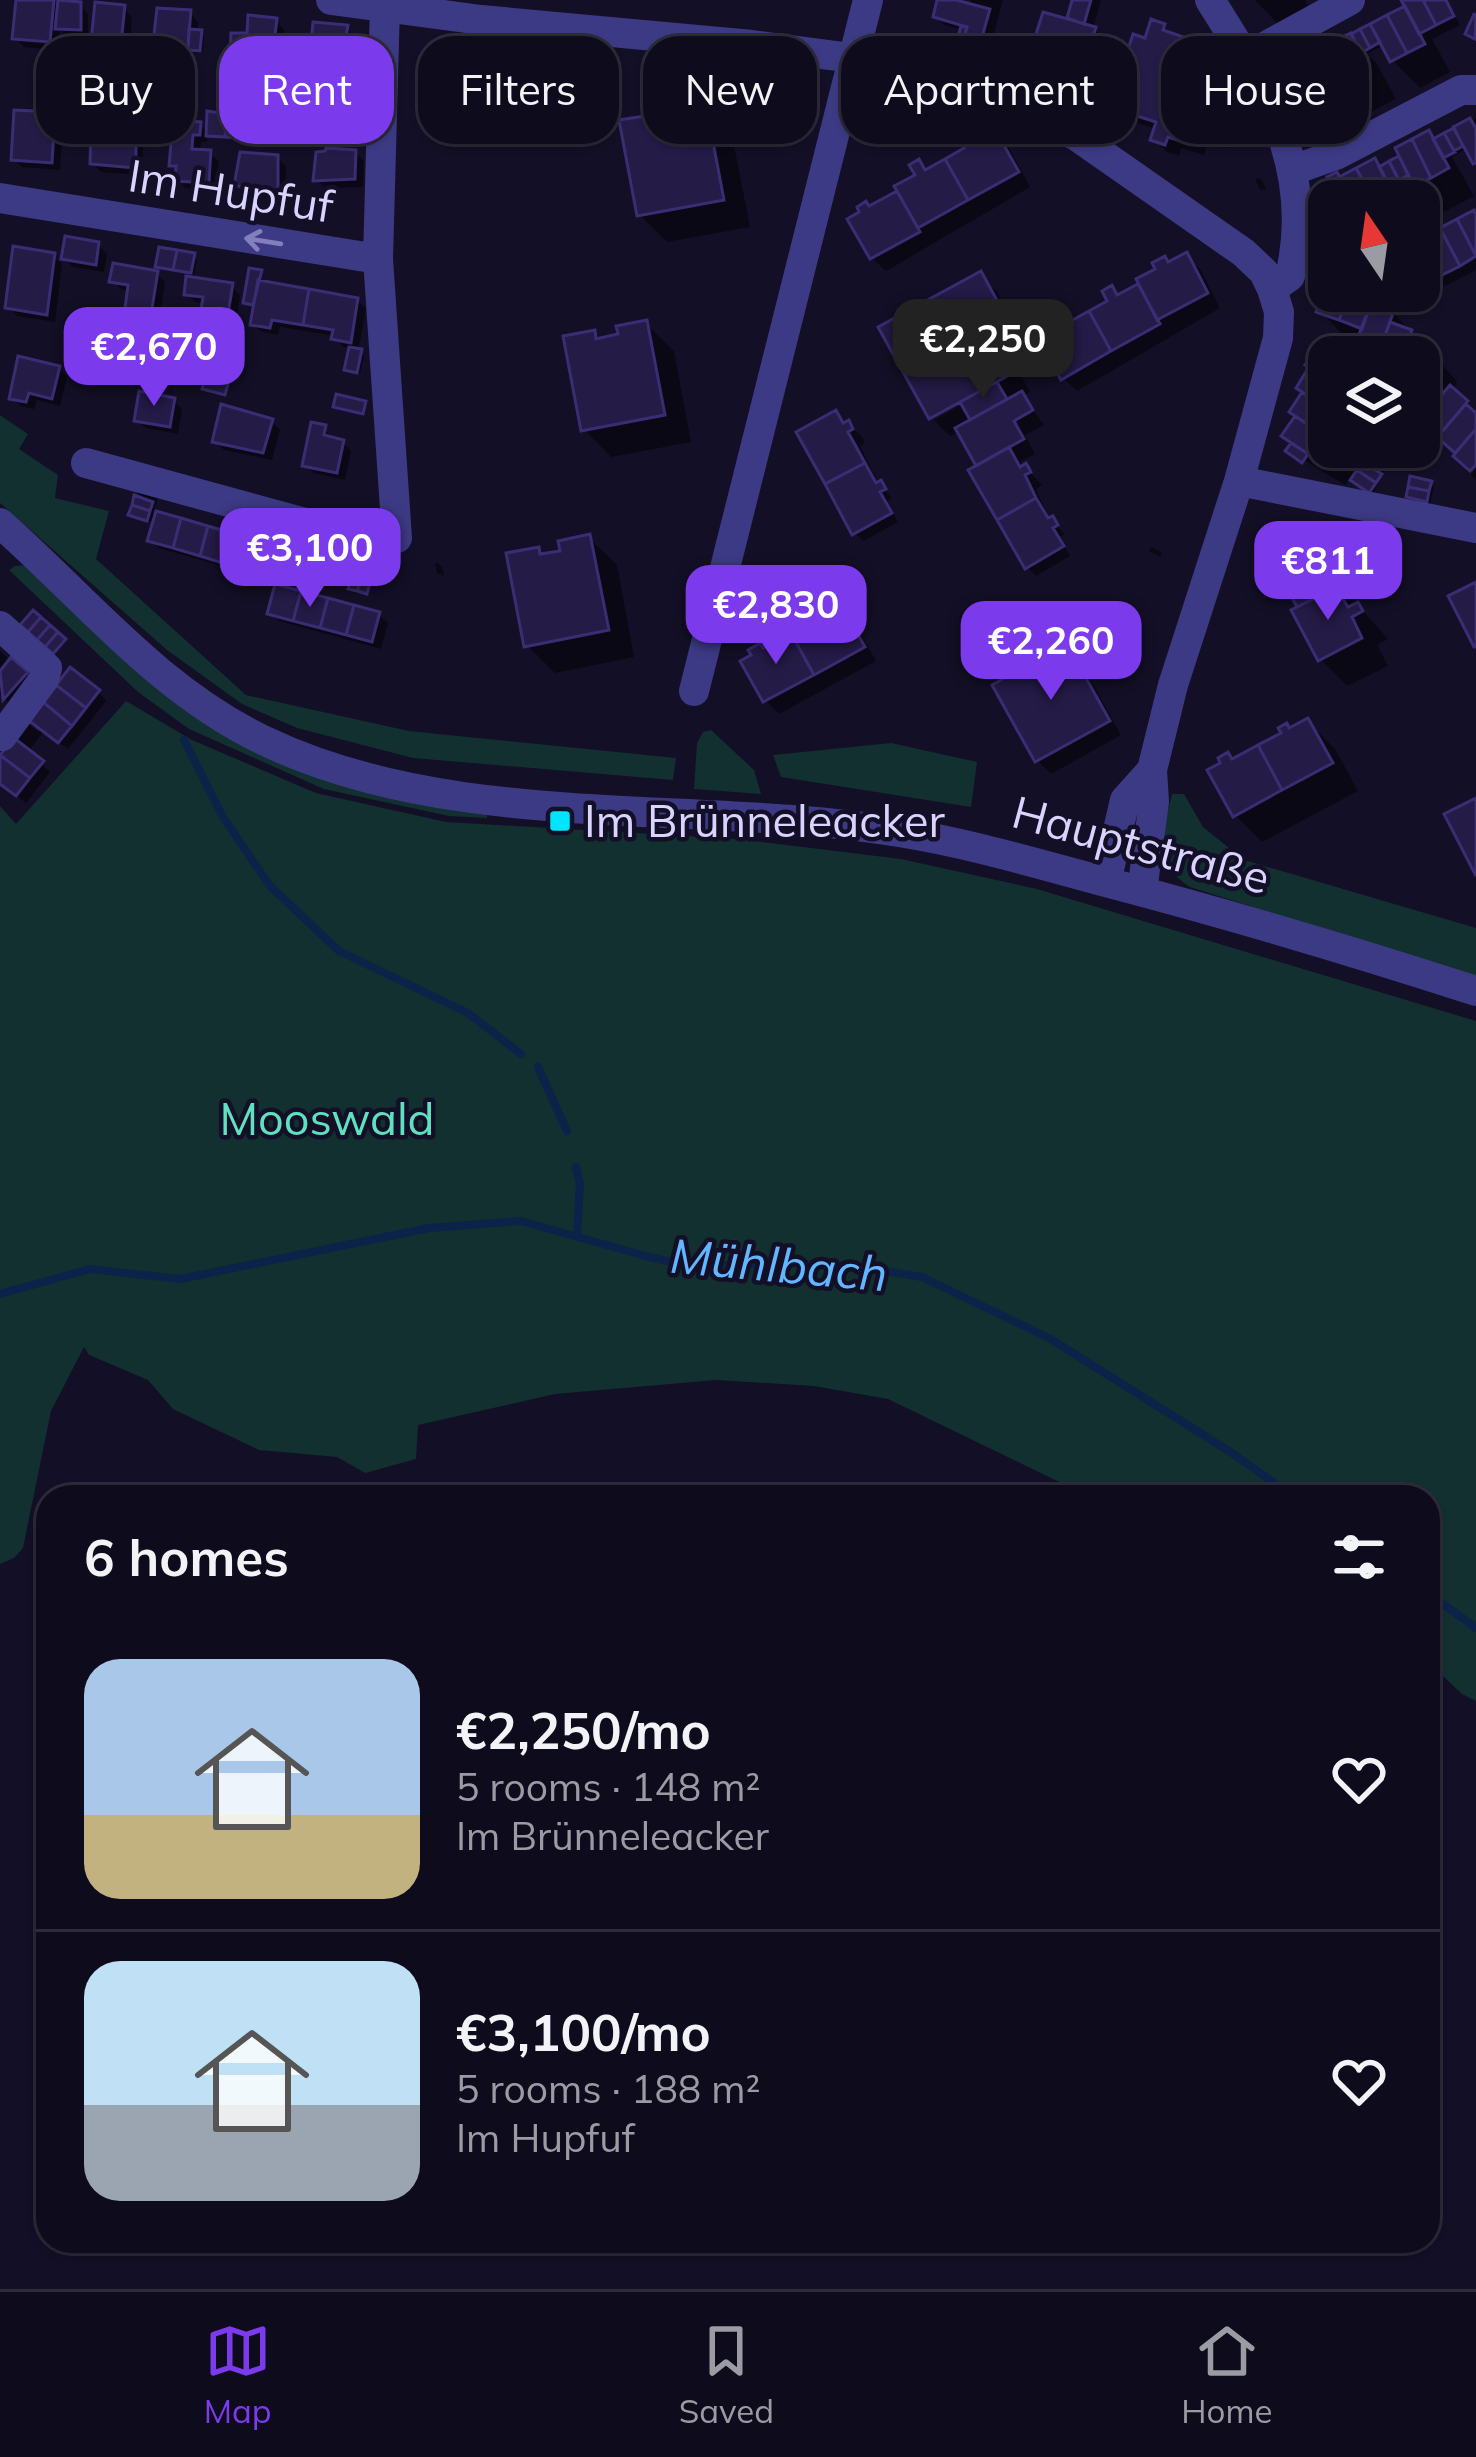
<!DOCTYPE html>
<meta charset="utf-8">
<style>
body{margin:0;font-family:Mulish,sans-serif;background:#1c1929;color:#f1f3f6;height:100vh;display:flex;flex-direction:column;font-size:45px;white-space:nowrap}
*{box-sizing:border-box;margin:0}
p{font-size:39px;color:#9b9ba3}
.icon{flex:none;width:66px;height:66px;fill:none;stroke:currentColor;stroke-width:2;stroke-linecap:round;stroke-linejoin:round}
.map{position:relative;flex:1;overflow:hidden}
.side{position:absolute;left:36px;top:1485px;width:1404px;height:768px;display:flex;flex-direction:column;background:#0e0b1c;border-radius:36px;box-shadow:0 3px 9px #0004,0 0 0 3px #2e2b3b}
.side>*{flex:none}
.banner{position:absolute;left:36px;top:36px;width:1404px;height:108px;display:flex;gap:24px}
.needle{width:78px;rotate:347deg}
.fabs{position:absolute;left:1308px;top:180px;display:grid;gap:24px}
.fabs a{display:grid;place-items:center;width:132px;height:132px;border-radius:24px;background:#0e0b1c;box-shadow:0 3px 9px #0004,0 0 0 3px #2e2b3b;font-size:60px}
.price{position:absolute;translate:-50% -102px;padding:0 27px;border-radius:24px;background:#7c3aed;color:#fff;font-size:39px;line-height:78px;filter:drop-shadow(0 3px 6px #0008)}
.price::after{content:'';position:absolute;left:50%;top:72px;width:36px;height:27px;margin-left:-18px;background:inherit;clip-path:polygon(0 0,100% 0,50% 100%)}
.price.selected{background:#222;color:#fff}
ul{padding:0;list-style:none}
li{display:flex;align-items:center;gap:36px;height:300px;padding:0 48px}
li+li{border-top:3px solid #2e2b3b}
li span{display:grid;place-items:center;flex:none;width:336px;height:240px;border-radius:36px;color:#555}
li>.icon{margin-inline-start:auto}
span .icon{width:144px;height:144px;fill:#fffc;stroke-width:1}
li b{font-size:51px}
h2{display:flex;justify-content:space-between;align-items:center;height:144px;padding:0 48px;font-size:51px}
.tag{padding:0 42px;border-radius:36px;background:#0e0b1c;box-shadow:0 3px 9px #0004,0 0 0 3px #2e2b3b;font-size:42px;line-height:108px}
.tag.selected{background:#7c3aed;color:#fff}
.menu{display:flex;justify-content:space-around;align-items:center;height:168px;border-top:3px solid #2e2b3b;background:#0e0b1c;font-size:33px;color:#9b9ba3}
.menu a{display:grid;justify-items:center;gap:6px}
.menu .selected{color:#7c3aed}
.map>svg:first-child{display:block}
.green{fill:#12302f}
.shadow{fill:#0007}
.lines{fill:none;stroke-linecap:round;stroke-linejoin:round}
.stream{stroke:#0c2248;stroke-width:8}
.building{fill:#241b47;stroke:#3b2d73;stroke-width:3}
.minor{stroke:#3d3a85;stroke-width:30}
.oneway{stroke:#837fbc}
.poi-dot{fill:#00e5ff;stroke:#130f26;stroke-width:4.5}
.labels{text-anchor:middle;stroke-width:9;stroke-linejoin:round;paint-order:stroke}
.street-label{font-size:45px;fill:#d9d4ff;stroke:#130f26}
.poi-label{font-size:45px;fill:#d9d4ff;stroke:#130f26;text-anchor:start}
.park-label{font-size:45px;fill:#5fe0c0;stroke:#130f26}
.water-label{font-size:48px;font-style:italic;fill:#62b6ff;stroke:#130f26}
</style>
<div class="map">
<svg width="1476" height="2289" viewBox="0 0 1476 2289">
<rect width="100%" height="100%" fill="#130f26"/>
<path class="green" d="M0 415 28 434 19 449 58 475 55 498 109 511 96 559 246 695 409 731 676 758 673 780 413 758 297 728 242 704 167 650 0 503Z
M27 565 171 699 487 810V818L449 816 324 789 189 729 138 692 9 570 15 566Z
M126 701 192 740 316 793 446 822 738 839 901 859 1037 889 1476 1021V1701L1462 1694 1428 1662V1497H1090L888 1399 814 1386 716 1380 555 1394 418 1425 416 1459 365 1473 337 1457 259 1450 173 1409 148 1380 89 1355 84 1347 51 1411 23 1548 14 1558 0 1564V806L16 824Z
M711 730 754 770 761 794 694 789 697 743 703 732Z
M891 743 977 762 971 807 781 777 773 755Z
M1172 794H1184L1203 827 1244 860 1476 928V978L1190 887C1150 860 1163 835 1172 794Z"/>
<path class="shadow" d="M19 0 53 2 60 9 80 5 88 14V38L67 37 60 30 58 50 24 47 16 38Z
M941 0 969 6 971 0H1003L984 69 970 65 962 56 963 30 944 25 936 17Z
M1075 0H1101L1093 28 1103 38 1089 87 1084 86 1079 103 1039 89 1064 79 1072 49 1048 41 1040 33 1069 22Z
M1255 0H1305L1310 10 1280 26Z
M1405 0H1447L1460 25 1432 39 1450 72 1420 88 1392 60 1384 45 1367 54 1377 64 1396 99 1329 133 1302 106 1284 71 1413 19Z
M98 5 123 8 132 17 129 52 115 51 114 58 93 53Z
M190 13 198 22V32L204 36 203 53 165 50 157 42Z
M276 21 284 30 282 48 292 52 290 69 283 68 280 60 259 58V79L240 78 232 69Z
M1163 26 1173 37 1185 40 1215 70 1212 78 1204 76 1198 95 1215 100 1229 114 1223 132 1229 139 1226 148 1208 143 1204 155 1181 148 1179 156 1167 152 1153 139 1156 129 1135 122 1121 109 1131 78 1124 71Z
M346 28 355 37 349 73 321 70 302 61 304 39 314 40Z
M73 96 77 99 74 117 53 115 63 124 60 170 22 167 14 159 52 115Z
M705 108 732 135 750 227 667 242 640 215 650 118 658 125Z
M1476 118V163L1467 148 1452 157 1474 196 1444 212 1413 177 1398 186 1408 201H1355L1351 193 1343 198 1339 194 1340 180 1381 169 1398 160 1407 169 1436 141Z
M244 119 248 123 247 140 209 135Z
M200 125 208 133 207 142H201L200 152 210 153 219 162 217 190 186 188 178 180 171 149 163 141Z
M995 135 1009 148 1030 187 886 271 872 258 870 209 901 192 919 176V163L928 172Z
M135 136 143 145V175L101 172 93 163Z
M355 153 364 161 363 187 325 188 316 179Z
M277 158 286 166 285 201 245 194 237 185Z
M1261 178 1266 189 1260 190 1255 179Z
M1476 213V270L1435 291 1419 267V242Z
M98 245 107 254 104 272 73 267 64 258Z
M53 256 62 264 55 322 17 316 8 307Z
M194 256 197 260 193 280 231 286 240 295 233 340 210 335 201 326 205 304 195 302 187 294 189 274 158 266Z
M1186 256 1200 269 1220 308 1077 391 1063 378 1071 325 1111 302V289L1120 297Z
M156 273 165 282 158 328 135 324 127 315 130 291 121 289 112 281Z
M260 273 262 284 357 300 366 309 358 352 364 356 360 374 347 369 352 348 343 347 335 336 280 327 278 335 262 332 253 324 256 306 246 302Z
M980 274 998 293 1028 346 1010 356 1030 392 1023 396 1044 425 1025 435 1035 454 1020 462 1042 485 1036 490 1050 520 1065 534 1059 537 1070 556 1036 576 1027 567 960 431 950 436 934 420 963 404Z
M1329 287V291L1374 292 1457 381 1453 392 1476 415V480L1471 475 1474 471 1441 437 1444 434 1430 413 1419 405V357H1378L1368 346 1347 339 1320 311Z
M646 324 674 351 691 442 611 457 584 429 594 333 601 341Z
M1329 359 1325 382 1329 384V447H1361L1350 464 1359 473 1371 447 1390 459 1373 494 1351 477 1345 485 1289 451 1293 444 1285 436Z
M59 369 67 377 60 406 37 400 34 409 21 406 12 398Z
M174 401 182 409 178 434 146 428 137 420Z
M836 414 862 437 865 443 860 446 879 485 892 498 887 501 898 522 863 541 855 533Z
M272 422 280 430 272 460 224 450 216 441Z
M324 428 332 440 343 443 351 451 345 480 314 473 305 465Z
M1430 484 1434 487 1430 504 1409 496Z
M139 490 158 498 153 513 258 544 266 552 282 555 285 558 280 572 263 565 260 577 159 548 150 540 155 524 132 514Z
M589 538 617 565 634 657 555 673 527 645 538 550 545 556 563 553Z
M1315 538 1353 575 1357 580 1351 583 1365 613 1388 639 1377 645 1388 666 1347 686 1320 659 1301 608 1273 558Z
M1151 547 1162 553 1160 557 1149 551Z
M438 563 442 567 444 576 437 573 435 564Z
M841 608 854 622 876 661 779 714 765 700 764 651Z
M270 613 379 615 388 623 381 649 279 621Z
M1066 648 1080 661 1121 735 1051 774 1037 760Z
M0 651 35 683 13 706 0 695Z
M98 692 106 701 68 749 44 731 28 752 50 772 26 803 0 783V760L29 724 38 732Z
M1308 722 1335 749 1358 791 1262 842 1235 815 1233 762Z"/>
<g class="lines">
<path class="stream" d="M184 740 223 817 270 886 339 951 468 1013 521 1054
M538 1067 567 1131
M576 1167 580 1184 577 1237
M0 1294 90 1269 180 1279 429 1228 521 1221 649 1257 696 1267 776 1263 855 1266 922 1277 1049 1338 1232 1453 1294 1497
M1428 1593 1476 1628"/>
</g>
<path class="building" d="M16 0H54L50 42 12 39Z
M58 0 81 2V30L55 29Z
M937 0H956L990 9 975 62 958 57 967 27 933 17Z
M1072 0H1091L1084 24 1067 18Z
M1401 0H1423L1436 25 1419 34Z
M1423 0H1446L1454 16 1436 25Z
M95 2 125 5 121 44 91 42Z
M1405 6 1425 44 1407 53 1387 15Z
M157 8 191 10 188 46 153 43Z
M1043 12 1096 27 1080 81 1062 75 1071 44 1036 34Z
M1474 14 1476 15 1475 39 1465 34Z
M248 15 277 18 273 53 251 51 252 72 229 71 231 33H247Z
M1387 15 1407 53 1390 62 1370 24Z
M1151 19 1165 24 1163 30 1186 38 1183 48 1202 54 1198 67 1191 64 1184 87 1217 97 1209 120 1217 122 1213 136 1194 131 1190 144 1168 137 1165 145 1150 140 1156 122 1118 110 1129 74 1121 72 1133 34 1145 38Z
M313 22 348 25 341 66 309 63Z
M1370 24 1380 42 1370 48 1360 29Z
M961 26 967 27 958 57 953 56Z
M189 29 202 30 200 51 188 50Z
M1360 29 1370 48 1361 53 1351 34Z
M1351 33 1370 71 1352 80 1332 42Z
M301 36H311L309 63 299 62Z
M91 42 113 44 112 56 90 54Z
M1332 42 1352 80 1335 89 1315 51Z
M278 45 290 46 287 67 276 65Z
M1315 51 1335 89 1318 98 1298 60Z
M997 57 1017 62 1015 72 995 67Z
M1298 60 1318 98 1300 107 1280 69Z
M995 67 1015 72 1012 81 992 76Z
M1042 70 1062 75 1059 85 1039 80Z
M1062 75 1082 81 1079 91 1059 85Z
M1039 80 1059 85 1056 95 1036 90Z
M1059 85 1079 91 1076 101 1056 95Z
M52 89 74 93 72 115 49 113Z
M83 98 102 100 100 123 81 121Z
M1297 102 1306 120 1296 125 1287 107Z
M706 105 724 200 637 216 619 120 651 115 653 123 674 119 673 111Z
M14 110 55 112 52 163 11 160Z
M207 111 227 114 225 137 206 136Z
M227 114 246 116 245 138 225 137Z
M1470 118 1476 129V163L1473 164 1453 127Z
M161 119 201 122 200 135H193L192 149 211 150 209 183 175 181 176 166H169L171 143 160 142Z
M106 126 136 133V168L90 164 91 130 105 131Z
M1454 128 1463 146 1454 151 1444 133Z
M1429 130 1449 168 1431 178 1412 139Z
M996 131 1019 172 968 200 945 159 964 148 961 142 972 136 976 142Z
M1444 133 1455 152 1443 158 1433 139Z
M1412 139 1431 178 1414 186 1395 148Z
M326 148 356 150 355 179 313 181 316 152 325 151Z
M240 152 278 155V193H261V187L234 186Z
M1399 156 1408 175 1399 180 1389 161Z
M1375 158 1394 195 1384 201H1374L1356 168Z
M919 159 925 170 945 159 968 200 918 228 894 186 915 175 909 165Z
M1389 161 1399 181 1389 186 1379 167Z
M1356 168 1374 201H1352L1347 191 1339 177Z
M1337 172 1347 191 1337 196 1327 177Z
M897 191 920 232 870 259 847 219 859 212 857 207 866 201 869 206Z
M1474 210 1476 214V256L1457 219Z
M1457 219 1476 256 1460 266 1440 228Z
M1440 228 1460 266 1442 275 1423 237Z
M65 236 99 242 96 265 61 259Z
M1423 237 1442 275 1424 284 1419 274V238Z
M1321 245 1329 248 1324 270 1313 266Z
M13 246 55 253 47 315 5 308Z
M159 247 177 250 173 270 155 267Z
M177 250 195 253 191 273 173 270Z
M1187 252 1208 293 1157 320 1136 279 1155 269 1152 263 1165 256 1168 262Z
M113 263 158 271 150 321 124 316 128 285 109 282Z
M249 268 262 270 253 305 243 303Z
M981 271 1011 326 993 337 1013 373 929 419 878 327Z
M186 276 233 283 225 333 198 327 203 297 184 295Z
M1329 278V291H1350L1339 320 1316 312Z
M258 280 309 289 303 325 272 320 270 328 250 325Z
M1138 284 1160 324 1111 351 1089 311 1107 301 1102 291 1112 285 1117 295Z
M309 289 358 298 351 343 331 339 333 330 303 325Z
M1350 291H1375L1362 329 1339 320Z
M1372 300 1395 308 1380 349 1357 340Z
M1089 311 1111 351 1061 380 1037 339 1057 327 1052 318 1063 312 1069 322Z
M647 320 665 415 581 431 563 336 595 330 596 339 618 334 616 326Z
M1390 322 1412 330 1408 343 1403 357H1377Z
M77 337 102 343 96 368 71 362Z
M102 343 119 347 113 371 96 367Z
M1408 343 1431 351 1419 383V357H1403Z
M349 347 362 349 357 373 344 370Z
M1317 347 1332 357 1329 368 1311 357Z
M18 356 60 366 52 399 29 393 26 402 9 399Z
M1311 357 1329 368 1323 377 1305 365Z
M208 367 231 373 225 395 202 389Z
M1309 367 1329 381V410L1296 388Z
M997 382 1007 399 970 420 960 402Z
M1450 385 1468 401 1441 433 1423 417Z
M139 391 175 398 170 427 134 421Z
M1022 391 1033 410 1014 421 1024 439 976 466 955 428Z
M1302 392 1329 410V428L1324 435 1289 412Z
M336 394 366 401 363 414 333 407Z
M221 404 273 419 263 453 212 442Z
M1466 404 1476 413V429L1455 453 1437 437Z
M836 410 843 423 849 420 853 429 848 432 865 463 825 484 796 432Z
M1295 416 1329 439 1317 460 1281 436Z
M311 422 326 425 324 435 344 440 337 473 302 466Z
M1476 429V465L1470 471 1453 456Z
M1291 443 1308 454 1302 463 1285 451Z
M1009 447 1020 467 1026 463 1029 468 1031 472 1025 475 1036 498 997 520 968 470Z
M1367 447H1379L1389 453 1383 462 1365 450Z
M1365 450 1383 462 1377 471 1359 459Z
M1362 462 1382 474 1376 483 1357 470Z
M865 463 876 483 881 480 884 485 886 489 880 492 892 513 852 535 825 484Z
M1357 470 1376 483 1369 493 1350 480Z
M1410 476 1432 481 1429 491 1408 487Z
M1408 487 1429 491 1427 502 1406 497Z
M134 495 153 502 150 511 132 505Z
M1036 498 1048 518 1053 516 1058 525 1053 528 1064 546 1025 569 997 520Z
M132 505 150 511 147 521 128 515Z
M156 511 181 518 173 548 147 541Z
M181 518 208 526 200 556 173 548Z
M208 526 235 534 226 564 200 556Z
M235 534 260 541 251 571 226 564Z
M590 534 609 630 524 647 506 553 539 547 540 554 560 551 558 541Z
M1315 534 1321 546 1326 544 1332 552 1326 555 1342 584 1297 607 1269 557Z
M265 545 274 549 267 567 258 564Z
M274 549 283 552 277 570 267 567Z
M311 558 319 561 313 579 304 576Z
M354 570 363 573 357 591 348 589Z
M363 573 372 575 367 594 357 591Z
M1476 582V646L1474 647 1448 596Z
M275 584 301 591 293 621 267 614Z
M1336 588 1348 607 1358 602 1363 611 1352 617 1362 638 1318 661 1291 610Z
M301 591 328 598 320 628 293 621Z
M328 598 354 605 346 635 320 628Z
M841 604 865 647 814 675 791 633 810 622 807 617 818 611 820 616Z
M354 605 380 612 372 642 346 635Z
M33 610 41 617 28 632 20 625Z
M41 617 50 625 37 640 28 632Z
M50 625 58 632 45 647 37 640Z
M58 632 66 639 53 654 45 647Z
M791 633 814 675 763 702 740 661 751 655 748 650 760 643 763 648Z
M1067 644 1110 721 1035 762 992 685Z
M11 657 28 672 3 700 0 671Z
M70 667 100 690 86 708 56 685Z
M56 685 86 708 72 726 43 702Z
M43 702 72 726 58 743 28 720Z
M1308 718 1333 763 1282 790 1258 745 1281 733 1278 728 1287 723 1289 728Z
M14 738 44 761 30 778 0 755Z
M1258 745 1282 790 1233 817 1207 770 1220 763 1218 758 1228 752 1232 759Z
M0 755 30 778 16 796 0 784Z
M1476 798V876L1444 814Z"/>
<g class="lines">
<path class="minor" d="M331 0 481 20 752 45 852 58 930 74 1075 135 1244 253 1264 272 1272 289 1279 312 1278 338 1239 481 1173 685 1152 770 1154 802 1142 891
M1210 0C1265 87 1316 169 1290 276L1272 289
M1246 57 1350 0
M1293 170 1338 154 1461 90H1476
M0 198 378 259
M86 463 371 541 397 538 378 259 385 5
M1239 481 1476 528
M0 523C86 599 159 691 265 741 456 832 694 799 899 832 968 843 1035 863 1102 881 1228 914 1352 951 1476 991
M0 626 47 668 44 679 2 736
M694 691 868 0
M1106 882 1125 800 1152 770"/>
</g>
<defs><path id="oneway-shaft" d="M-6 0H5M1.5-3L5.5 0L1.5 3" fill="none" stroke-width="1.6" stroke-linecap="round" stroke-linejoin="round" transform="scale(3)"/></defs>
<use class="oneway" href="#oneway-shaft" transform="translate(263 241) rotate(-171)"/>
<rect class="poi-dot" x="548" y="809" width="24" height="24" rx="6"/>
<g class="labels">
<g class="street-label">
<text transform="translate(231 191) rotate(9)" y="16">Im Hupfuf</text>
<text transform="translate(1141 845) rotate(15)" y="16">Hauptstraße</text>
</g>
<g class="poi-label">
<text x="584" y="837">Im Brünneleacker</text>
</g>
<g class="park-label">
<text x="327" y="1135">Mooswald</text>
</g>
<g class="water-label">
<text transform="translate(779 1265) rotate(5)" y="17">Mühlbach</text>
</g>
</g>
</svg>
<div class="fabs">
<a><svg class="needle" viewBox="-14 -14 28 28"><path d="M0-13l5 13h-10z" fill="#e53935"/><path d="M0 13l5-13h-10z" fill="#9b9ba3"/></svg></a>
<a><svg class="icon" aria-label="layers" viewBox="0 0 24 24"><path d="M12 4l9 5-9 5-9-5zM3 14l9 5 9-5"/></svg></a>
</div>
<b class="price selected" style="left:983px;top:401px">€2,250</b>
<b class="price" style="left:154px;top:409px">€2,670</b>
<b class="price" style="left:310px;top:610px">€3,100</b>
<b class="price" style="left:1328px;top:623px">€811</b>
<b class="price" style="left:776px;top:667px">€2,830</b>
<b class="price" style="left:1051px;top:703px">€2,260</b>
<div class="banner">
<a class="tag">Buy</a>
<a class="tag selected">Rent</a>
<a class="tag">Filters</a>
<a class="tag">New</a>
<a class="tag">Apartment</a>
<a class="tag">House</a>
</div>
<section class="side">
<h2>6 homes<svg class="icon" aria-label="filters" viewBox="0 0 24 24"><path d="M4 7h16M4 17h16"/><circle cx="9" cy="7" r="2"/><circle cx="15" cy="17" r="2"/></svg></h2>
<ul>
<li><span style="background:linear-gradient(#a9c7e8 65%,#c2b280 0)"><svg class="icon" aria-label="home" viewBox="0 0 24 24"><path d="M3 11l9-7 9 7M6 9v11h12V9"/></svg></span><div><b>€2,250/mo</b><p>5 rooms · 148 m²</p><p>Im Brünneleacker</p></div><svg class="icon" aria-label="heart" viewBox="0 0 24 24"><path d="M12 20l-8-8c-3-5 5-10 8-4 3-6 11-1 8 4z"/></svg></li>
<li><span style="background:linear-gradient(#bfe0f5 60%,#9aa5b1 0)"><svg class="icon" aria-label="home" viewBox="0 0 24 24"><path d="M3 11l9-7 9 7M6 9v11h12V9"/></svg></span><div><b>€3,100/mo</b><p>5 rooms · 188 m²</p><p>Im Hupfuf</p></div><svg class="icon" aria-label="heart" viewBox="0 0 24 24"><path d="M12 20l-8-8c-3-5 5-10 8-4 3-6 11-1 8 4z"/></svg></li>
</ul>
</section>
</div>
<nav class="menu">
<a class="selected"><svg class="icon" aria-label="map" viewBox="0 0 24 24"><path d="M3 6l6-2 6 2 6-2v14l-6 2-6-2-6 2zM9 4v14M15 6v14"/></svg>Map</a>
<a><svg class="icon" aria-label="saved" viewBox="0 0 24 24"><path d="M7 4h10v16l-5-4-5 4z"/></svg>Saved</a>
<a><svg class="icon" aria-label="home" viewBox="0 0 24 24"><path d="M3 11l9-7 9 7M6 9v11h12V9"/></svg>Home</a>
</nav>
